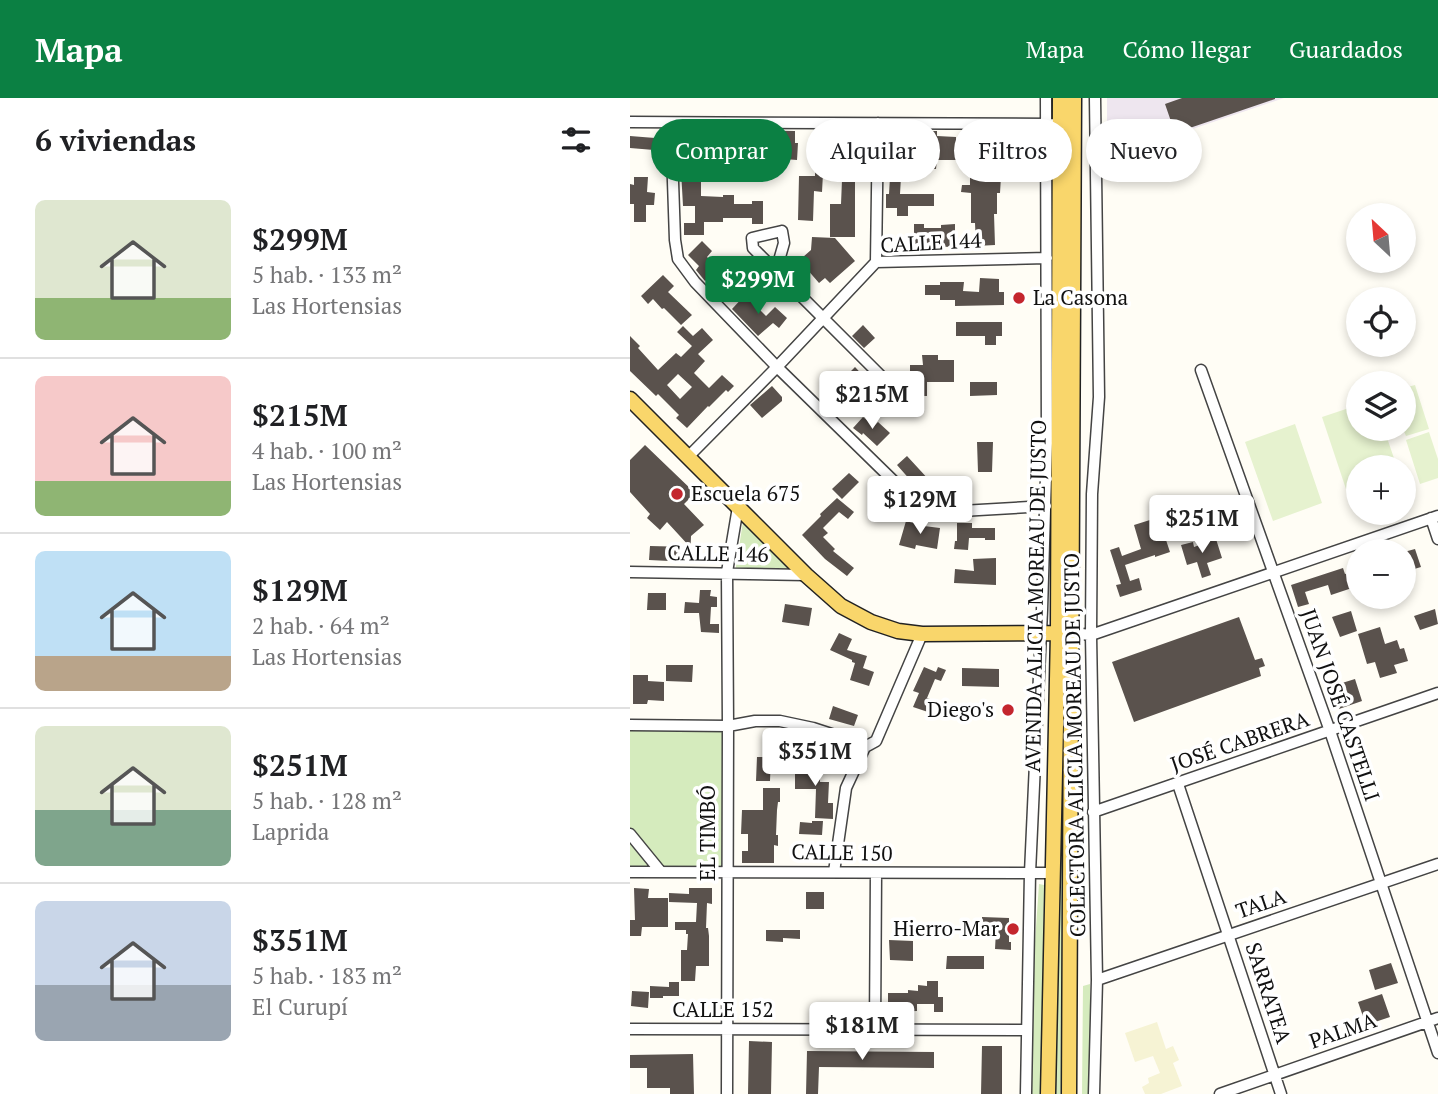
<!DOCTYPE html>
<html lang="es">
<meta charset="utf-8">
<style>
body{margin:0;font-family:"PT Serif",serif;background:#f2f2f2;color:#202124;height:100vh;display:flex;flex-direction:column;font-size:26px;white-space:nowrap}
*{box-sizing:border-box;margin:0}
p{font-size:23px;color:#757577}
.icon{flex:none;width:38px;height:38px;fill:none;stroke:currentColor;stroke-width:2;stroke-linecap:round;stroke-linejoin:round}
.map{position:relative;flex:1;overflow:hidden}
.drawer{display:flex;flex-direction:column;background:#fff;width:630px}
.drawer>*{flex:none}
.top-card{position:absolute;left:21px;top:21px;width:665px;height:63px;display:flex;gap:14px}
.needle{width:46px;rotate:334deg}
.controls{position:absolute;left:716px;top:105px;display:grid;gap:14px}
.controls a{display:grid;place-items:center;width:70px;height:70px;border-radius:50%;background:#fff;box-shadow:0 4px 10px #0003;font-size:35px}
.price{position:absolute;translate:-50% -60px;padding:0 16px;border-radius:7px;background:#fff;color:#222;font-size:23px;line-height:46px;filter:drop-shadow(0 2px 4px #0008)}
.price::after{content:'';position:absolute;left:50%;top:42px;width:21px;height:16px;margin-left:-10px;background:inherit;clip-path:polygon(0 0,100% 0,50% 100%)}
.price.active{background:#0b8043;color:#fff}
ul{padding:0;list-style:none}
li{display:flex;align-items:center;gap:21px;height:175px;padding:0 35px}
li+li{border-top:2px solid #e0e0e0}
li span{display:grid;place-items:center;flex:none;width:196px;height:140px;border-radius:10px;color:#555}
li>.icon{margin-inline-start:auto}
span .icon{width:84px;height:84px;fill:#fffc;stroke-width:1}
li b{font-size:30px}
h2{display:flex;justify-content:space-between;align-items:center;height:84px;padding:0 35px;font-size:30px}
.pill{padding:0 24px;border-radius:32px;background:#fff;box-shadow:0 4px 10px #0003;font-size:24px;line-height:63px}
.pill.active{background:#0b8043;color:#fff}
header{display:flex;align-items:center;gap:42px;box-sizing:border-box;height:98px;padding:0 35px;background:#0b8043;color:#fff}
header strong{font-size:33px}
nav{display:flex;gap:38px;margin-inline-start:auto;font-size:24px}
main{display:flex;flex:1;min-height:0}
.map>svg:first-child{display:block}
.industrial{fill:#eee6ef}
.farmland{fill:#f6f3d4}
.green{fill:#d5ebbd}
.pitch{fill:#e6f2cf}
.building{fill:#5a524d;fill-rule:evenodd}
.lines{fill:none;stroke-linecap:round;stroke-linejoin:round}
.minor-casing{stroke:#444;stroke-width:13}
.major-casing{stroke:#222;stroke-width:17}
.minor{stroke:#fff;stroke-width:10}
.major{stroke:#f9d66b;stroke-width:14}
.poi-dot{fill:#c4262e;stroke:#fff;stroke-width:2.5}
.labels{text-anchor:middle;stroke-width:7;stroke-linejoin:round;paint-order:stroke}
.street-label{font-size:21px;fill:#111;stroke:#fff}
.poi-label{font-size:21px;fill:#111;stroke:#fff;text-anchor:start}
</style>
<header>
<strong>Mapa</strong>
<nav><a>Mapa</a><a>Cómo llegar</a><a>Guardados</a></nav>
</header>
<main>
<section class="drawer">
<h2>6 viviendas<svg class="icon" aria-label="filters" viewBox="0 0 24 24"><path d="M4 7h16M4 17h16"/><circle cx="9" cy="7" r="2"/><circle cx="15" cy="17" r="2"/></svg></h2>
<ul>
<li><span style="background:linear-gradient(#dfe7d0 70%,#8fb573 0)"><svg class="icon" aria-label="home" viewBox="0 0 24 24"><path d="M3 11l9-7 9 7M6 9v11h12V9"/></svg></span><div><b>$299M</b><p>5 hab. · 133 m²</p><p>Las Hortensias</p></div></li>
<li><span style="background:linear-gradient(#f6c9c9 75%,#8fb573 0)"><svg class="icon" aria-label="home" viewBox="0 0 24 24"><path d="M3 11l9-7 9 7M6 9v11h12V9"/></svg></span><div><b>$215M</b><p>4 hab. · 100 m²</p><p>Las Hortensias</p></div></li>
<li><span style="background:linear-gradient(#bfe0f5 75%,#b9a48a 0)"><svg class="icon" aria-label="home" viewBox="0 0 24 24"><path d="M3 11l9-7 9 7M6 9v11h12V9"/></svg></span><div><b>$129M</b><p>2 hab. · 64 m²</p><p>Las Hortensias</p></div></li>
<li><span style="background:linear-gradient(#dfe7d0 60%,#7fa58c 0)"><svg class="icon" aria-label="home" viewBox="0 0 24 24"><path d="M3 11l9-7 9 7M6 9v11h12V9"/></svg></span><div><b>$251M</b><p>5 hab. · 128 m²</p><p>Laprida</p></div></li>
<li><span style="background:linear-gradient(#c9d6e8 60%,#9aa5b1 0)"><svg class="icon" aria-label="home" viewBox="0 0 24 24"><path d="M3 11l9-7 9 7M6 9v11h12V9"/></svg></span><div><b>$351M</b><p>5 hab. · 183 m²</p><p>El Curupí</p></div></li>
</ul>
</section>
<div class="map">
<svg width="808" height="996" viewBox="0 0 808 996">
<rect width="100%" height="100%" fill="#fffdf5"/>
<path class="industrial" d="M477 0H654L477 60Z"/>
<path class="farmland" d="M527 924 536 951 543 948 549 962 543 965 552 988 531 996H515L512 989 519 985 518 980 530 975 523 958 505 964 495 935Z"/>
<path class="green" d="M114 417 170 474 105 475Z
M437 562 433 996H425L431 730 433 563Z
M0 629 95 630V769H0Z
M409 786 414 787 412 996H401L402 887Z
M460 886V996H452L453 888Z"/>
<path class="pitch" d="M785 287 799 331 776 338 773 331 774 290Z
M728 307V331H754L767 369H728V391L717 394 692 319Z
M665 326 692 405 643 423 615 344Z
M799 334 808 361V380L790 386 776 342Z"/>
<path class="building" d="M552 0H645V1L545 35 535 6Z
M112 32 165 33V45H168L167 62 154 61V50H132V57H121L120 59 119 80H108V69L94 68V44H111Z
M298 33H307V38L326 39V62H307L306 71H296L297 66 282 65V42H297Z
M53 35H73V57H62V61H57L58 80H71V98L93 99V97H104V106H122V103H133V126H122V120H93V124H74V137H54V125H65V108H53L50 54H53Z
M204 35H212V41H222V78H225V139H200V106H211L213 58 194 57 192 94 184 93 183 123 168 122 169 78H185V44H204Z
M0 38 25 40 24 52 0 50Z
M362 62H372L370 95H367V116H364L365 147 346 148 345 125H341V95L331 94 332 87H340V73H362Z
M4 79H18L17 94 25 95 24 107H16V124H4V106H0V86L4 87Z
M260 79H271L270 96H304V108H278V118H267V110H256V96H259Z
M284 126H294V130H311V127L325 126V149L280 148V138H284Z
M182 139 205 140 225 163 200 185 195 180 189 185 176 170 164 180 156 171 164 164 165 166 181 152Z
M72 143 82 153 77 159 89 171 75 183 66 172 69 168 58 157Z
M99 163 115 177 101 191 85 176Z
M33 177 44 188 38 194 62 217 51 227 34 210 32 211 23 201 18 206 11 198Z
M350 180 369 181V194H374V207L325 208V202H310V197H295V187H310V184H334L333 193 349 194Z
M115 197 136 218 145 209 157 220 149 230 143 225 128 238 102 211Z
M326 224H372V238H366V247H355V238H326Z
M233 227 245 240 234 250 222 238Z
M53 228 63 238 72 230 83 242 68 256 75 263 64 275 79 290 92 277 104 288 98 294 96 292 79 309 78 308 57 330 46 320 49 317 28 296 26 298 0 273V238L10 248 8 250 28 272 46 255 51 259 62 248 47 234ZM48 276 62 289 50 301 37 287Z
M292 257H308V262H324V284H297V298H282L280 296V267H293Z
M225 269 241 286 239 288 250 298 234 314 225 305 231 299 214 280Z
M340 284H367V297L340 298Z
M142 288 152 299V303L132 320 120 307Z
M233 319 244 328 248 324 260 335 247 348 233 335 232 337 223 330Z
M347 344H363L362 374H348Z
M15 347 65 395 54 406 74 427 61 438 60 464 19 462 20 448 60 449 37 424 30 432 17 420 20 416 0 394V362Z
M277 358 300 383 289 394 280 386 282 384 267 367Z
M219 375 229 384 212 401 202 391Z
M207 400 224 414 218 421 209 414 193 430 198 435 193 439 205 451 203 453 224 470 217 478 195 461 172 437 191 418 190 416Z
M571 406 576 422 534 436 540 454 525 459V457L495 467 500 483 509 480 512 492 490 499 486 487 491 486 480 452 489 449 492 458 511 451 504 427Z
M276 423 294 428 310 430 307 451 286 447 285 451 269 447Z
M327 425H342V430H365V442H355V440H339L338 452 324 451 325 443H327Z
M586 441 592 460 577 465 581 477 572 480 567 464 557 467 551 447 563 444 564 449Z
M785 451 791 469 774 474V454Z
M366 460V487L324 485 325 471 344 473 343 461Z
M713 470 715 476 728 472V488L701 497 698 487 675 494 679 506 668 509 661 487Z
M70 492H81L80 498 87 499V509H81L80 526H89V535L71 534 69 515H54L55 504 69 505Z
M18 495H36V512H17Z
M155 506 182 510 179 528 152 524Z
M805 511 808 526 790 532 784 518Z
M721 513 727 533 710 539 702 519Z
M609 519 625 562 632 560 635 568 629 570 631 578 504 624 482 564Z
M750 529 755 546 767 542 770 551 774 550 778 563 764 567 767 575 750 580 745 564 737 566 728 536Z
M209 535 222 541 217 552 237 558 233 570 244 574 239 588 220 582 225 565 222 564V562L200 552Z
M36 567H63L62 584 36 583Z
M294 569 306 574 308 569 316 572 311 583 305 581 297 600 303 602 298 614 283 609 289 595 283 593Z
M332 570 369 571V589L332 588Z
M3 577H18V583L34 584V603L18 602 17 606H3Z
M725 581 732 603 709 611 704 595 714 592 712 585Z
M203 608 228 617 224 628 199 621Z
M127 659H141L140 683H126Z
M165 666H190V684H199L198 705H203V721L185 720 186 691H165Z
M133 690H150V704H148L147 712 146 737H148V748L144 747V765H112V753H118V736H111L112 712H133Z
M182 723H193L192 737 169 736 170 724 182 725Z
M4 790 19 791 18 800H38V829H12L11 838H0V822H5Z
M59 790H82V806L77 805 76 830H78L79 838V868H66L65 883H51V852H57L58 836H56V832H45V824H66L67 805 39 804V795L59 796Z
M176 794H194V811H176Z
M352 819 379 820V844H381V852L365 851 366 833H352Z
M136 832H170V841L153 840V844L136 843Z
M259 842 283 843V863L260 862Z
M317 858H354V871H316Z
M761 865 768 885 745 892 739 872Z
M297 883H308V899H313V914H304V906H287V913L258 914V895H278V892L288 893V887L297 888Z
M39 884H49V898H33V900H20V888L39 889Z
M2 893 19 894 18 910 1 908Z
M752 896 760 919 736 927 728 904Z
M119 943 142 944 141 996H118Z
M352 948H372V996H351Z
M177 953 304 954V970L189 969 188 996H176Z
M63 956 64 996H40V990H17V970H0V957Z"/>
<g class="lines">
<g class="minor-casing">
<path id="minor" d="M0 24 421 26
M41 25 45 142 48 161 65 184 147 269 281 400 295 408 314 414 416 408
M246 164 248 25
M146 173 154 145 152 133 122 140 123 150 281 308
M571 272 700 633 808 955
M58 359 147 269 246 164 417 160
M801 420 808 441
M0 474 176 477
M441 535 461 537 808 418
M0 627 98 628 125 623H150L183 630 229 645 235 649
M548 686 651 996
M463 714 808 595
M0 736 31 774
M0 774 424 775
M204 774 216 690 235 649 246 643 292 536
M467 882 808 766
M0 931 397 932
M245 932 246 775
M97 996 98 628 97 474 108 409
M396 996 400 775 412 512 417 345 416 0
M464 996 467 882 461 537 462 396 469 299 465 0
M590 996 808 920"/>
</g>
<g class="major-casing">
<path id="major" d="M0 301 176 477 211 508 241 524 268 533 292 536 436 535
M418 996 428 535 430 0
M439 996 444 0"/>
</g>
<use href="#minor" class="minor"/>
<use href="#major" class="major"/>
</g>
<g class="poi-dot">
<circle cx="389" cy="200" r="7"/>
<circle cx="47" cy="396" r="7"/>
<circle cx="378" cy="612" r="7"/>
<circle cx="383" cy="831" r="7"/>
</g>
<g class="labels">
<g class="street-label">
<text transform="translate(301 145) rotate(-3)" y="7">CALLE 144</text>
<text transform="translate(88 456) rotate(1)" y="7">CALLE 146</text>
<text transform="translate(406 498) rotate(-89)" y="7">AVENIDA ALICIA MOREAU DE JUSTO</text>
<text transform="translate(710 607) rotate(71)" y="7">JUAN JOSÉ CASTELLI</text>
<text transform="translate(610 644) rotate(-19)" y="7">JOSÉ CABRERA</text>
<text transform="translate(445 647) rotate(-91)" y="7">COLECTORA ALICIA MOREAU DE JUSTO</text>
<text transform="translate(78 735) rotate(-90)" y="7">EL TIMBÓ</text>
<text transform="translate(212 755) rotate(1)" y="7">CALLE 150</text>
<text transform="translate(631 806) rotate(-19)" y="7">TALA</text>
<text transform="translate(638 895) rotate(72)" y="7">SARRATEA</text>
<text x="93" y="919">CALLE 152</text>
<text transform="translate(713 933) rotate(-19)" y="7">PALMA</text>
</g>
<g class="poi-label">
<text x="403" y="207">La Casona</text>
<text x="61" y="403">Escuela 675</text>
<text x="364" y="619" text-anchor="end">Diego's</text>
<text x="369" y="838" text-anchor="end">Hierro-Mar</text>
</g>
</g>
</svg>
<div class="controls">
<a><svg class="needle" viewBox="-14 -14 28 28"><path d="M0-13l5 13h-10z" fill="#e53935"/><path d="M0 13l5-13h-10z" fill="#757577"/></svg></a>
<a><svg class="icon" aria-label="locate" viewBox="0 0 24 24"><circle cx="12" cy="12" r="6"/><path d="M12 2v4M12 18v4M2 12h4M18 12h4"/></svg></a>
<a><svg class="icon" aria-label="layers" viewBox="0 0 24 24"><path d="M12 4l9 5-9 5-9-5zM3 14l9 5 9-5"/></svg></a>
<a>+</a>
<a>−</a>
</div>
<b class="price active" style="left:128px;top:218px">$299M</b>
<b class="price" style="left:242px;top:333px">$215M</b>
<b class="price" style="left:290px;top:438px">$129M</b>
<b class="price" style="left:572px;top:457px">$251M</b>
<b class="price" style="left:185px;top:690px">$351M</b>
<b class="price" style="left:232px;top:964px">$181M</b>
<div class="top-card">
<a class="pill active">Comprar</a>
<a class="pill">Alquilar</a>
<a class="pill">Filtros</a>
<a class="pill">Nuevo</a>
</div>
</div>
</main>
